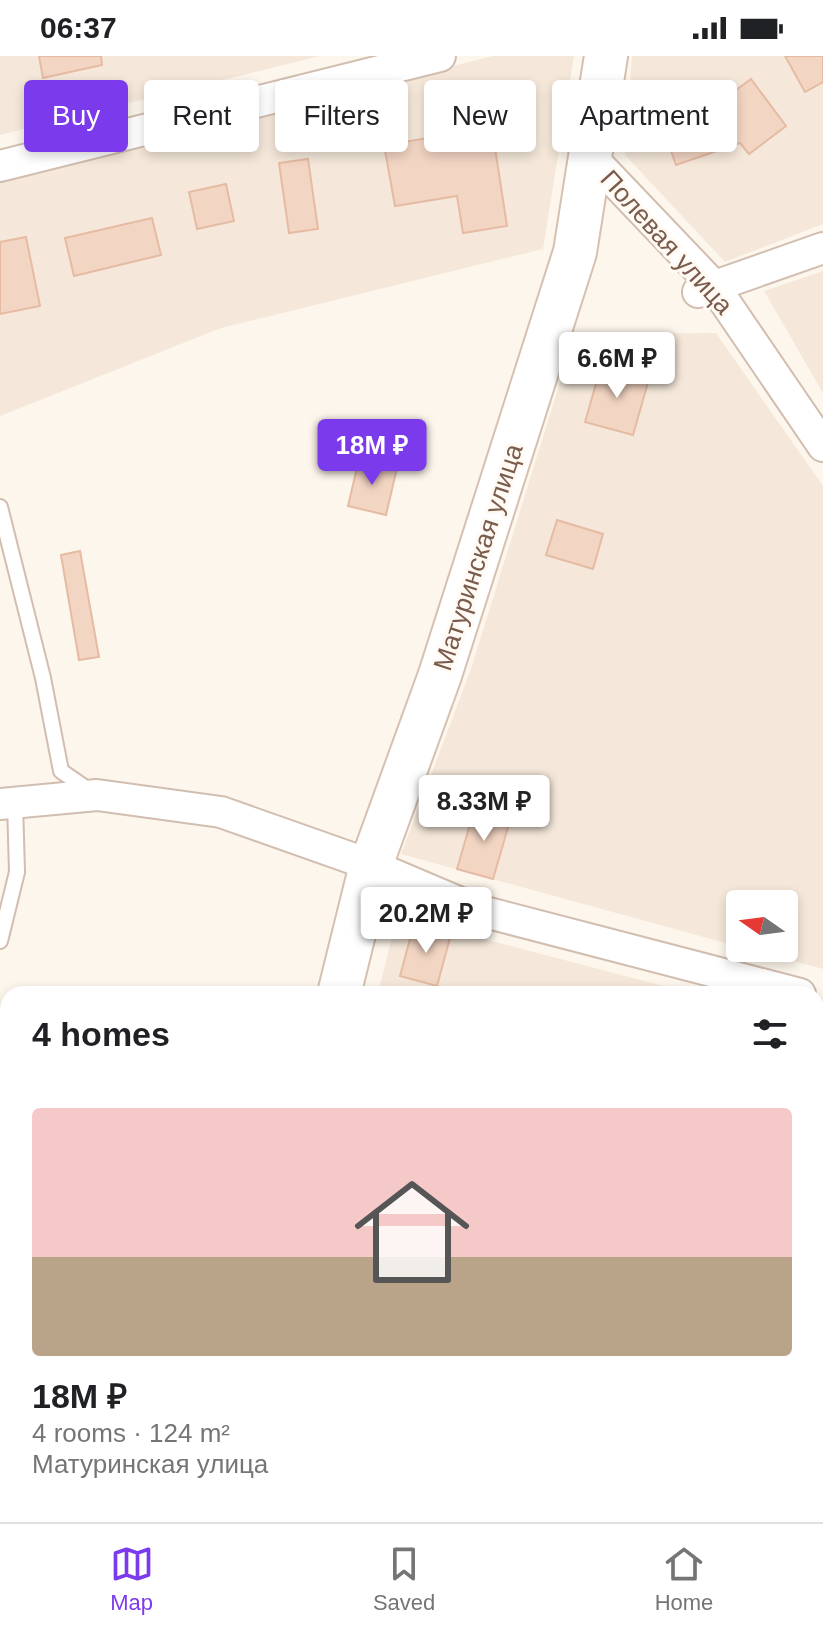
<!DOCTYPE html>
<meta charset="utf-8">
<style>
body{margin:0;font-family:Helvetica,sans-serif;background:#f6f6f6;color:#202124;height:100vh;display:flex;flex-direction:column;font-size:30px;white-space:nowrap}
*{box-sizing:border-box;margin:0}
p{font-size:26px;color:#757577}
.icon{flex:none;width:44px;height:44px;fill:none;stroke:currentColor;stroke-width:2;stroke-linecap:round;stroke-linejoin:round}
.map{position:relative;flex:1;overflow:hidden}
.side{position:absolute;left:0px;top:930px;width:824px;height:536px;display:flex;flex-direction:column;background:#fff;border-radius:24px 24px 0 0;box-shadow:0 4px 12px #0003}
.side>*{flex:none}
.banner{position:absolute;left:24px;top:24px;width:776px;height:72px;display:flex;gap:16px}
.needle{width:52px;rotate:284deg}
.tools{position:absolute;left:726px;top:834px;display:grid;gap:16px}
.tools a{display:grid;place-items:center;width:72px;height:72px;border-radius:8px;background:#fff;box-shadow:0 4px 12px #0003;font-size:40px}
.price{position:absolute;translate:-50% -68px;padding:0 18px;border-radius:8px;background:#fff;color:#222;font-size:26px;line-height:52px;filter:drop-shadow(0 2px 4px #0008)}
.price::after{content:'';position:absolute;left:50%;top:48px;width:24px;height:18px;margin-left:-12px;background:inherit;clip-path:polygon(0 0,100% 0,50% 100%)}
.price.on{background:#7c3aed;color:#fff}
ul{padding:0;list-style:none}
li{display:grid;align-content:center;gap:16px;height:424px;padding:0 32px}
li span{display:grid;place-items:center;height:248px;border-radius:8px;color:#555}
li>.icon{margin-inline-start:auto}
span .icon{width:144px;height:144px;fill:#fffc;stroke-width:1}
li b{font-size:34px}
h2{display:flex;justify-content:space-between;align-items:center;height:96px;padding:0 32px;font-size:34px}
.chip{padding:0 28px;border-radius:8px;background:#fff;box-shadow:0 4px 12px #0003;font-size:28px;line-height:72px}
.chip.on{background:#7c3aed;color:#fff}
.status{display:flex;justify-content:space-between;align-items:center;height:56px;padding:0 40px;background:#fff;direction:ltr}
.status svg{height:22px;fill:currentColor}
.dock{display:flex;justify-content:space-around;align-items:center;height:112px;border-top:2px solid #e0e0e0;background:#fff;font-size:22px;color:#757577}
.dock a{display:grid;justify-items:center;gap:4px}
.dock .on{color:#7c3aed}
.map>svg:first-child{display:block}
.residential{fill:#f5e8da}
.building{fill:#f3d5c3;stroke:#e6bba3;stroke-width:2}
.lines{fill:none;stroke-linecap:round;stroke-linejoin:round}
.lane-casing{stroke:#d1beb0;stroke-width:18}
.street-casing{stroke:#d1beb0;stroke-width:34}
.secondary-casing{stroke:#d6c0b0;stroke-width:46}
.lane{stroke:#fff;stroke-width:14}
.street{stroke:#fff;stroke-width:30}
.secondary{stroke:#fff;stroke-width:42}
.labels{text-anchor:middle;stroke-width:6;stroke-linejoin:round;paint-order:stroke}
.street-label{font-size:26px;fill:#7a5c4d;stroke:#fffaf3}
</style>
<div class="status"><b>06:37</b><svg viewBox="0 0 49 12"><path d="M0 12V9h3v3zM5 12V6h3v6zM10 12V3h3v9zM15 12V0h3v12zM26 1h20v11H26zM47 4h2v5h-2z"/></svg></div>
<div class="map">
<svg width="823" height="1466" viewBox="0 0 823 1466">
<rect width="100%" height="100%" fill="#fdf6ec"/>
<path class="residential" d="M0 0H320L0 79Z
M493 0H574L543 193 221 272 0 360V124Z
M632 0H823V168L725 206 625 99Z
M823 215V337L764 235Z
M716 277 823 430V913L745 892H784V848H740V891L401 798 471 613 575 278Z
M397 860 694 938H378Z
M816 970 823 972V1466H486L488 1458H816Z
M246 1458H452L449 1466H244Z"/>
<path class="building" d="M39 0H101L102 9 43 22Z
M785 0H823V26L805 36Z
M751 23 786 70 749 98 740 87 676 109 659 61 696 48 700 61Z
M491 66 507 170 463 177 457 140 395 150 384 89 448 79 447 73Z
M308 103 318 173 289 177 279 107Z
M226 128 234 165 197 173 189 136Z
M152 162 161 199 74 220 65 182Z
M26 181 40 250 0 258V186Z
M601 310 649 323 633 379 585 366Z
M359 403 397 412 386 459 348 450Z
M557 464 603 478 593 513 546 499Z
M80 495 99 601 79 604 61 499Z
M475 751 511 761 493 823 457 813Z
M414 868 451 878 437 930 400 920Z"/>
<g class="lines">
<g class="lane-casing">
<path id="lane" d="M0 451 43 622 61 715 90 735
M0 885 17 816 15 747
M0 1174 8 1178
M601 1458 620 1466
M119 1466 121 1458"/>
</g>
<g class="street-casing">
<path id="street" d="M591 101 714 230 823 390
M0 110 440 0
M698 236 823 192
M0 748 97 739 221 756 371 809 477 854 800 938
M0 1248 8 1260
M463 1466 465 1458"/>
</g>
<g class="secondary-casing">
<path id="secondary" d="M339 938 371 809 440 619 575 196 606 0
M210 1466 212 1458"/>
</g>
<use href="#lane" class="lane"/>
<use href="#street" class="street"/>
<use href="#secondary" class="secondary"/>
</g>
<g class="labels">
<g class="street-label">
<text transform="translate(667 186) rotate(48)" y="9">Полевая улица</text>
<text transform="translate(478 501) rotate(-72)" y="9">Матуринская улица</text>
</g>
</g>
</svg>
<div class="tools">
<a><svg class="needle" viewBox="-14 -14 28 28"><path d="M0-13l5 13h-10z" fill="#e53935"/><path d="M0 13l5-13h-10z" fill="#757577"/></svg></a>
</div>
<b class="price" style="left:617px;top:344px">6.6M ₽</b>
<b class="price on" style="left:372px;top:431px">18M ₽</b>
<b class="price" style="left:484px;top:787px">8.33M ₽</b>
<b class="price" style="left:426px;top:899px">20.2M ₽</b>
<div class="banner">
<a class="chip on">Buy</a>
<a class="chip">Rent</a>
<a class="chip">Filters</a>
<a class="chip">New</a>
<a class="chip">Apartment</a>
</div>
<section class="side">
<h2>4 homes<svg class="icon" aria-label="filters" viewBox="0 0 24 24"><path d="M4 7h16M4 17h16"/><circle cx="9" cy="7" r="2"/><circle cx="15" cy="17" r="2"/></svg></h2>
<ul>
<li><span style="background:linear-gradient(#f6c9c9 60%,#b9a48a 0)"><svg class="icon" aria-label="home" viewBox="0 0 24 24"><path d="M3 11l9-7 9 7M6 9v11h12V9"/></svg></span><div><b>18M ₽</b><p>4 rooms · 124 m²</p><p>Матуринская улица</p></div></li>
</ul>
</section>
</div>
<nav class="dock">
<a class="on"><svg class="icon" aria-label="map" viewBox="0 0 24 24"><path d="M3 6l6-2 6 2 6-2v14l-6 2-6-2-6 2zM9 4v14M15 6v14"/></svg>Map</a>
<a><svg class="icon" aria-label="saved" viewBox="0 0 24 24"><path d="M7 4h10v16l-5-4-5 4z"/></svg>Saved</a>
<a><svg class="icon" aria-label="home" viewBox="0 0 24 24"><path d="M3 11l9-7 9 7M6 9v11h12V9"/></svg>Home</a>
</nav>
